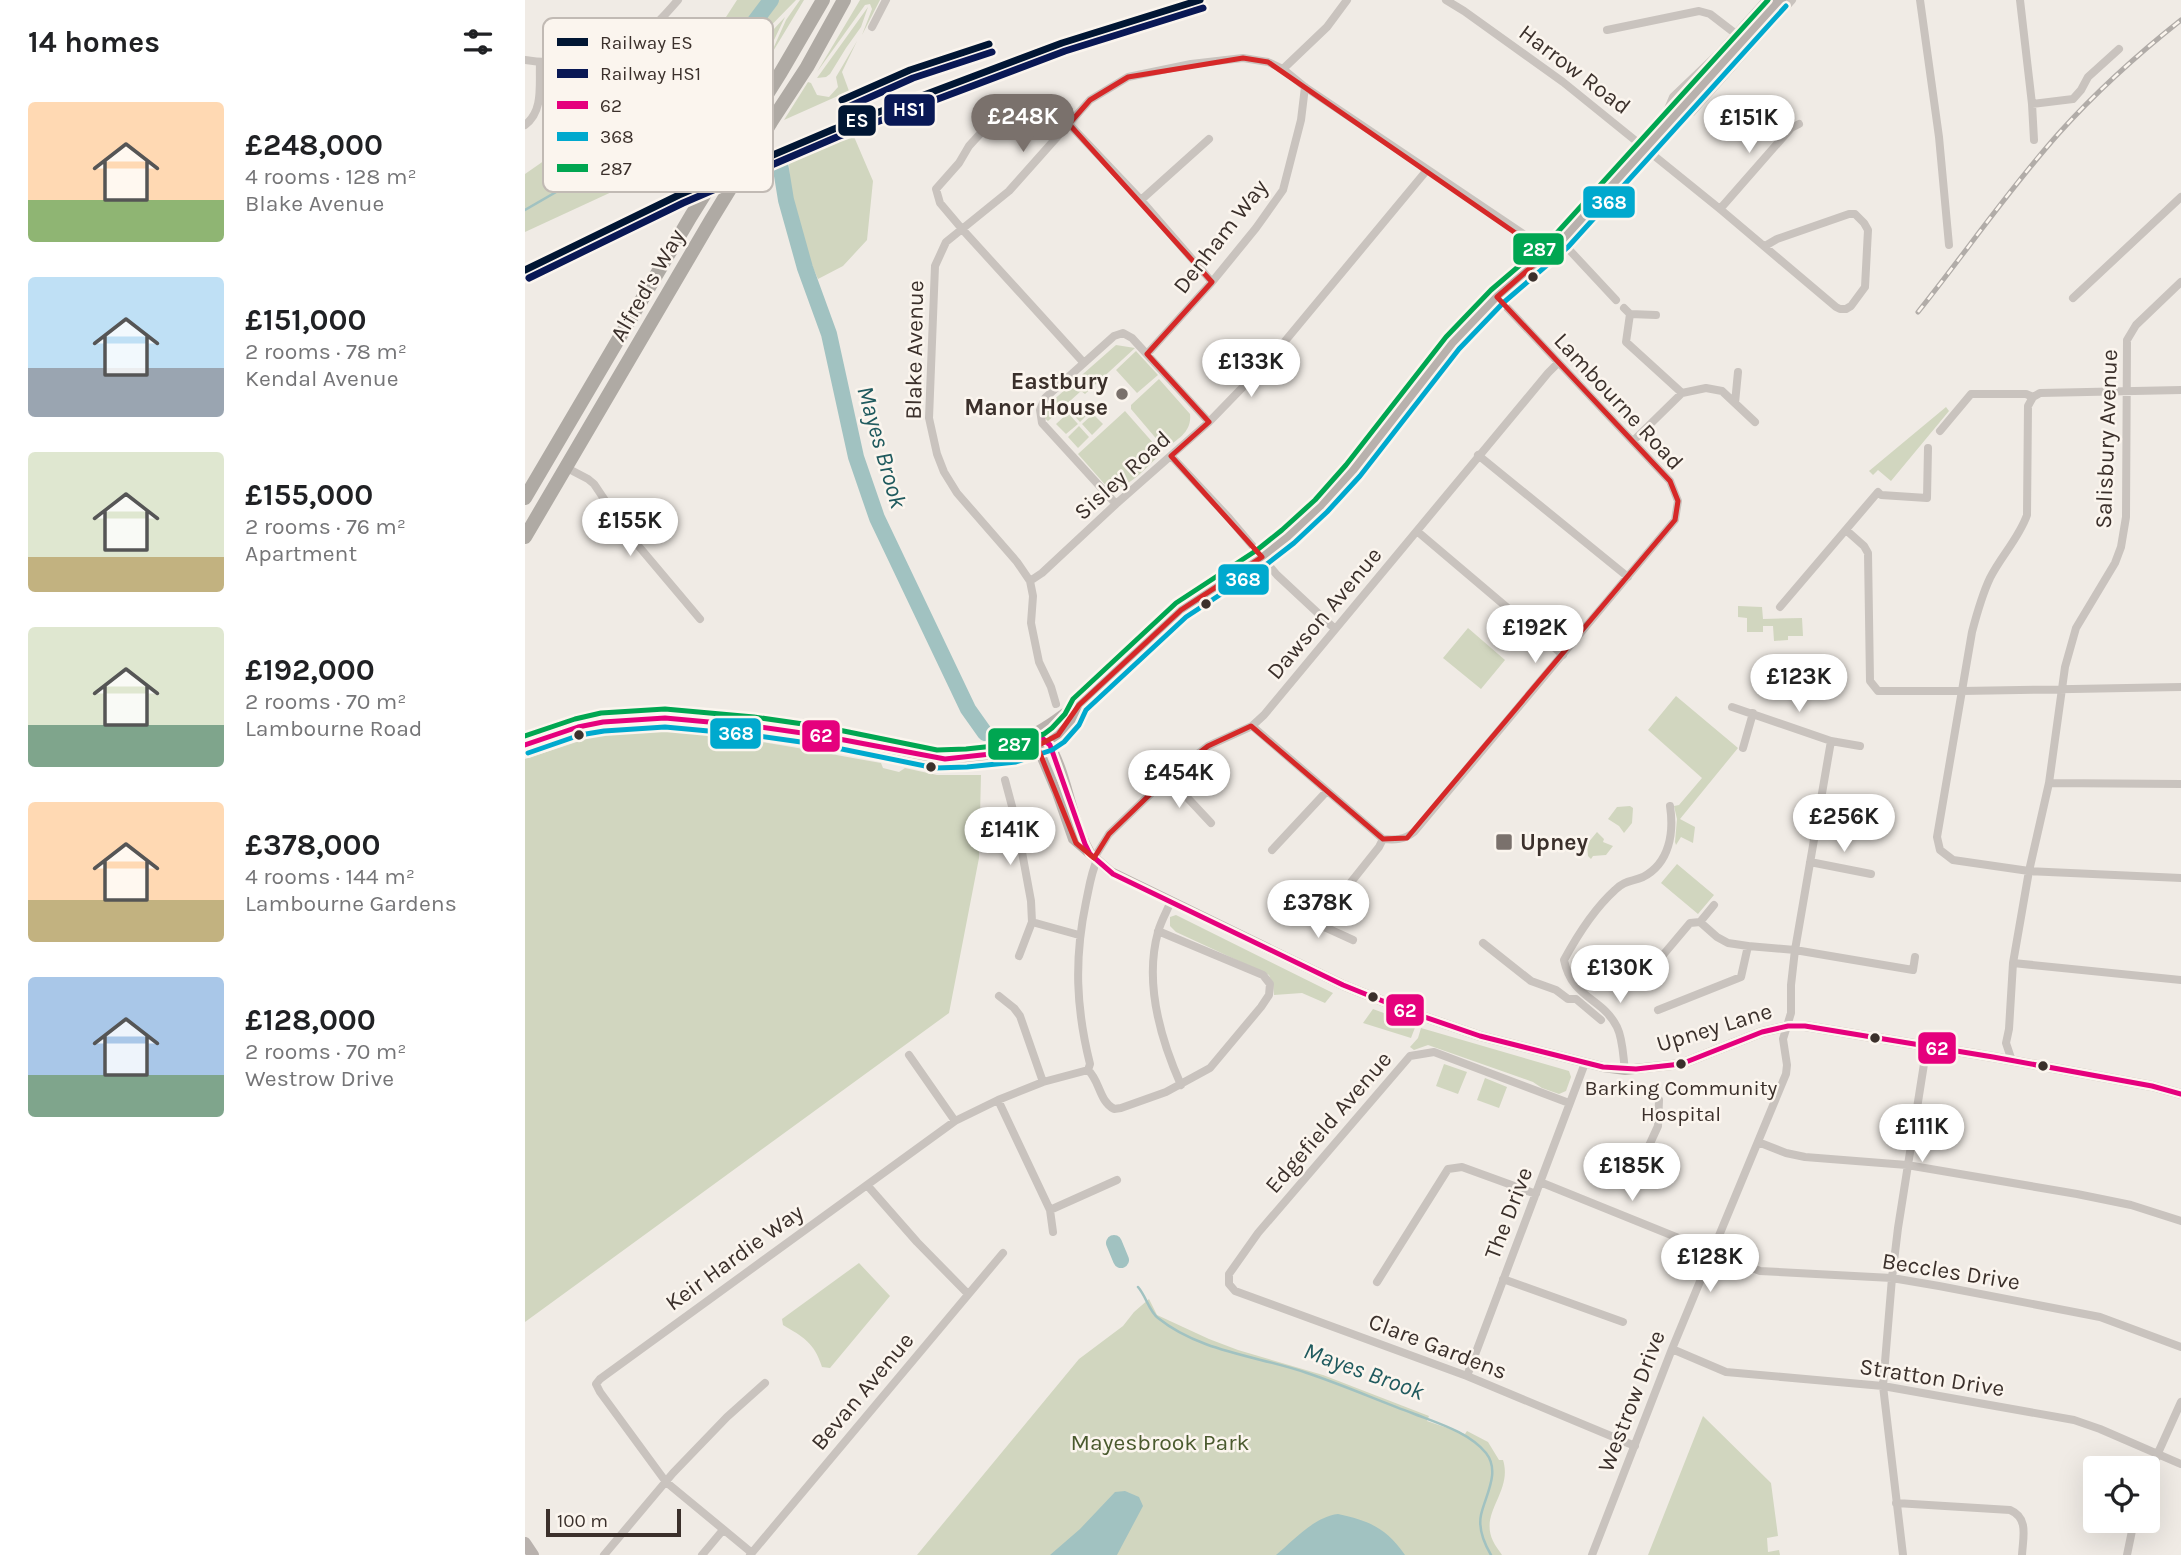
<!DOCTYPE html>
<meta charset="utf-8">
<style>
body{margin:0;font-family:Karla,sans-serif;background:#f2f2f2;color:#202124;height:100vh;display:flex;flex-direction:column;font-size:26px;white-space:nowrap}
*{box-sizing:border-box;margin:0}
p{font-size:23px;color:#757577}
.icon{flex:none;width:38px;height:38px;fill:none;stroke:currentColor;stroke-width:2;stroke-linecap:round;stroke-linejoin:round}
.map{position:relative;flex:1;overflow:hidden}
.sheet{display:flex;flex-direction:column;background:#fff;width:525px}
.sheet>*{flex:none}
.tools{position:absolute;left:1558px;top:1456px;display:grid;gap:14px}
.tools a{display:grid;place-items:center;width:77px;height:77px;border-radius:7px;background:#fff;box-shadow:0 7px 28px #0002;font-size:35px}
.scale{position:absolute;left:21px;bottom:18px;width:135px;box-sizing:border-box;padding-left:7px;border:4px solid #3b302b;border-top:0;font-size:19px;line-height:24px;white-space:nowrap;color:#3b302b;-webkit-text-stroke:5px #fbf5ee;paint-order:stroke}
.price{position:absolute;translate:-50% -60px;padding:0 16px;border-radius:24px;background:#fff;color:#222;font-size:23px;line-height:46px;filter:drop-shadow(0 2px 4px #0008)}
.price::after{content:'';position:absolute;left:50%;top:42px;width:21px;height:16px;margin-left:-10px;background:inherit;clip-path:polygon(0 0,100% 0,50% 100%)}
.price.on{background:#7a716c;color:#fff}
ul{padding:0;list-style:none}
li{display:flex;align-items:center;gap:21px;height:175px;padding:0 28px}
li span{display:grid;place-items:center;flex:none;width:196px;height:140px;border-radius:7px;color:#555}
li>.icon{margin-inline-start:auto}
span .icon{width:84px;height:84px;fill:#fffc;stroke-width:1}
li b{font-size:30px}
h2{display:flex;justify-content:space-between;align-items:center;height:84px;padding:0 28px;font-size:30px}
main{display:flex;flex:1;min-height:0}
.map>svg:first-child{display:block}
.green{fill:#d1d6bf}
.water{fill:#a1c2c1}
.lines{fill:none;stroke-linecap:round;stroke-linejoin:round}
.stream{stroke:#a1c2c1;stroke-width:2.5}
.river{stroke:#a1c2c1;stroke-width:16}
.street{stroke:#c9c3be;stroke-width:8}
.secondary{stroke:#bab3ae;stroke-width:10}
.primary{stroke:#b8b1ad;stroke-width:12}
.highway{stroke:#afaaa4;stroke-width:14}
.rail-casing{stroke:#b1aca8;stroke-width:5}
.rail{stroke:#fbf5ee;stroke-width:2.5;stroke-dasharray:8;stroke-linecap:butt}
.bus-1-casing{stroke:#fbf5ee;stroke-width:10}
.bus-2-casing{stroke:#fbf5ee;stroke-width:10}
.bus-3-casing{stroke:#fbf5ee;stroke-width:10}
.bus-1{stroke:#e5007d;stroke-width:5}
.bus-2{stroke:#00a9ce;stroke-width:5}
.bus-3{stroke:#00a651;stroke-width:5}
.rail-1-casing{stroke:#fbf5ee;stroke-width:12}
.rail-2-casing{stroke:#fbf5ee;stroke-width:12}
.rail-1{stroke:#011633;stroke-width:7}
.rail-2{stroke:#091855;stroke-width:7}
.marked{fill:none;stroke:#d62828;stroke-width:5;stroke-linejoin:round}
.bus-dot{fill:#3b302b;stroke:#fbf5ee;stroke-width:2.5}
.poi-dot{fill:#7a716c;stroke:#fbf5ee;stroke-width:2.5}
.labels{text-anchor:middle;stroke-width:5;stroke-linejoin:round;paint-order:stroke}
.bus-label{font-size:21px;fill:#3b302b;stroke:#fbf5ee}
.street-label{font-size:23px;fill:#3b302b;stroke:#fbf5ee}
.poi-label{font-size:23px;font-weight:bold;fill:#3b302b;stroke:#fbf5ee;text-anchor:end}
.park-label{font-size:23px;fill:#4a5a2e;stroke:#fbf5ee}
.water-label{font-size:24px;font-style:italic;fill:#1f5a5e;stroke:#fbf5ee}
.key{fill:#fbf5ee;stroke:#c1bab4;stroke-width:2}
.key-label{font-size:19px;fill:#3b302b}
.line-badge{stroke:#fbf5ee;stroke-width:2.5}
.badge-label{font-size:19px;text-anchor:middle;font-weight:bold;fill:#fff}
</style>
<main>
<section class="sheet">
<h2>14 homes<svg class="icon" aria-label="filters" viewBox="0 0 24 24"><path d="M4 7h16M4 17h16"/><circle cx="9" cy="7" r="2"/><circle cx="15" cy="17" r="2"/></svg></h2>
<ul>
<li><span style="background:linear-gradient(#ffd9b3 70%,#8fb573 0)"><svg class="icon" aria-label="home" viewBox="0 0 24 24"><path d="M3 11l9-7 9 7M6 9v11h12V9"/></svg></span><div><b>£248,000</b><p>4 rooms · 128 m²</p><p>Blake Avenue</p></div></li>
<li><span style="background:linear-gradient(#bfe0f5 65%,#9aa5b1 0)"><svg class="icon" aria-label="home" viewBox="0 0 24 24"><path d="M3 11l9-7 9 7M6 9v11h12V9"/></svg></span><div><b>£151,000</b><p>2 rooms · 78 m²</p><p>Kendal Avenue</p></div></li>
<li><span style="background:linear-gradient(#dfe7d0 75%,#c2b280 0)"><svg class="icon" aria-label="home" viewBox="0 0 24 24"><path d="M3 11l9-7 9 7M6 9v11h12V9"/></svg></span><div><b>£155,000</b><p>2 rooms · 76 m²</p><p>Apartment</p></div></li>
<li><span style="background:linear-gradient(#dfe7d0 70%,#7fa58c 0)"><svg class="icon" aria-label="home" viewBox="0 0 24 24"><path d="M3 11l9-7 9 7M6 9v11h12V9"/></svg></span><div><b>£192,000</b><p>2 rooms · 70 m²</p><p>Lambourne Road</p></div></li>
<li><span style="background:linear-gradient(#ffd9b3 70%,#c2b280 0)"><svg class="icon" aria-label="home" viewBox="0 0 24 24"><path d="M3 11l9-7 9 7M6 9v11h12V9"/></svg></span><div><b>£378,000</b><p>4 rooms · 144 m²</p><p>Lambourne Gardens</p></div></li>
<li><span style="background:linear-gradient(#a9c7e8 70%,#7fa58c 0)"><svg class="icon" aria-label="home" viewBox="0 0 24 24"><path d="M3 11l9-7 9 7M6 9v11h12V9"/></svg></span><div><b>£128,000</b><p>2 rooms · 70 m²</p><p>Westrow Drive</p></div></li>
</ul>
</section>
<div class="map">
<svg width="1656" height="1555" viewBox="0 0 1656 1555">
<rect width="100%" height="100%" fill="#f0ebe5"/>
<path class="green" d="M212 0H271L225 47 222 53 224 75 177 71 170 65Z
M275 0H279L244 58 261 20Z
M335 0H355L337 35 347 9 345 4 340 5 292 72Z
M343 7 336 27 321 48 305 74 301 77 292 78Z
M260 17 239 61 235 52 226 54Z
M332 41 317 72 324 91 259 120 283 82 286 83 292 95 304 97 313 87 311 77Z
M233 54 240 71 197 141 0 232V174L23 158 32 174 73 149 69 141 118 113 147 67 166 85 176 74 224 78 219 85 227 80 229 63 227 57Z
M327 132 348 181 342 240 318 266 293 279 285 261 265 194 264 161Z
M591 345 610 348 560 394 556 391 523 421 518 417 517 410Z
M611 351 633 375 612 393 591 370Z
M634 379 665 414C667 432 653 439 640 449L606 409V405Z
M557 401 566 411 555 422 545 411Z
M1421 407 1424 411 1366 481 1353 470 1348 475 1344 471Z
M600 411 637 453C624 464 600 494 583 488L553 454Z
M543 413 553 424 541 434 531 424Z
M568 414 578 424 567 435 557 424Z
M554 426 564 437 553 448 543 437Z
M1213 606 1237 607 1238 619 1277 618 1278 636H1263V640L1249 641 1248 626H1238V632H1222V618L1213 617Z
M943 628 980 660 956 689 918 658Z
M1151 696 1213 748 1155 819 1170 827 1168 843 1156 837 1151 845 1150 842 1152 819 1149 806 1154 805 1177 778 1123 730Z
M99 731C185 729 272 748 356 763L358 768 374 772 380 768 412 775H456L454 858 424 1013 0 1322V759L73 735Z
M1105 806 1108 808 1107 823 1099 833 1094 826 1083 819 1092 807Z
M1072 832 1079 839 1078 842 1088 846 1081 855 1068 856 1066 859 1063 856 1062 844Z
M1152 864 1189 895 1173 914 1136 883Z
M651 915 808 993 800 1003 777 993 749 995 748 985 744 975 651 932 645 926V917Z
M848 1009 891 1025 886 1038 838 1023Z
M896 1028 1044 1071 1046 1077 1041 1091 1034 1094 1017 1088 1008 1082 903 1045 889 1050 885 1047 893 1038Z
M919 1064 942 1072 933 1094 911 1086Z
M960 1078 982 1087 974 1108 952 1100Z
M334 1263 365 1296 305 1368 297 1367C289 1342 278 1337 258 1325L257 1319Z
M624 1299 632 1315 684 1339 713 1350 798 1375 904 1416 902 1421 940 1434 942 1431 963 1442 974 1460H978C988 1492 954 1512 968 1541 970 1546 974 1550 977 1555H392L554 1359 598 1326 609 1312Z
M1178 1416 1246 1483 1253 1536 1242 1538 1243 1552 1254 1550 1255 1555H1123Z"/>
<path class="water" d="M600 1491 614 1497 618 1506 592 1555H525L555 1529 590 1492Z
M813 1514C845 1521 861 1528 880 1555H751C769 1540 789 1517 813 1514Z"/>
<g class="lines">
<path class="stream" d="M0 210 147 125 155 118 210 48
M613 1287C621 1296 624 1311 633 1318 675 1352 733 1356 782 1373 818 1385 852 1400 887 1413 912 1423 944 1432 961 1453 976 1472 960 1496 956 1515 953 1529 959 1543 966 1555"/>
<path class="river" d="M221 84 210 48 246 0
M254 157 261 200 280 268 304 334 331 457 352 518 443 709 460 733
M589 1243 596 1260"/>
<path class="street" d="M921 0 939 11 1038 82 1195 209 1311 307 1315 309H1321L1326 306 1340 287 1343 230 1339 223 1330 214H1324L1252 239 1240 246
M1241 0 1192 55 1148 97 1143 109 1146 118H1157L1167 112 1267 0
M1395 0 1414 137 1424 245
M1495 0 1507 104 1509 140
M347 27 361 0
M1082 30 1174 11 1185 14 1211 34
M0 60C39 67 95 54 126 28 136 20 144 10 153 0
M758 69 802 27 822 0
M484 102 444 146 434 163 411 189 415 203 437 229 559 363
M1507 104 1548 99 1556 90 1563 77 1594 49
M544 124 616 200 687 282
M0 125C19 111 14 84 15 63
M616 200 684 139
M1195 209 1266 128 1274 124
M1036 241 1091 300
M1548 298 1656 197
M1099 308 1105 314 1101 342 1157 393 1181 388 1197 391 1230 422
M1105 314 1131 315
M622 354 687 282 731 228 758 190 776 120 780 87
M1656 390 1515 393 1508 397 1503 406 1502 515C1494 538 1476 556 1465 578 1457 595 1452 613 1447 632L1412 837 1415 850 1428 860 1504 871 1656 878
M1210 403 1213 372
M1415 431 1446 394H1501L1508 397
M1108 441 1157 393
M953 455 1103 577
M646 456 704 518 752 575 810 629
M42 468 63 479 69 484 100 530 175 619
M591 504 517 423 515 410 520 398 589 336 598 333 607 338 684 422
M1321 530 1339 546 1343 553 1345 681 1353 691H1437L1656 687
M893 532 1038 655
M505 581 517 573 591 504 684 422 746 358 902 170
M1255 607 1353 492 1356 495 1402 498 1403 448
M531 704 526 687 514 662 506 623 508 596 505 581 492 562 432 493 419 472 412 454 404 418 410 266 421 242 484 191 565 100 603 77 666 64 718 58 743 62 758 69 780 87 997 233 1021 254
M1207 707 1306 741 1335 746
M727 726 858 839C870 840 879 840 889 832L1150 520 1153 501 1145 481 972 297
M1218 748 1228 713
M643 777 686 823
M480 780 492 825 506 901 507 922 494 956
M1524 783 1656 784
M747 850 802 791
M569 858 584 834 643 777 683 746 727 726 739 715 1023 373 1033 363
M572 860C566 873 564 888 561 902 549 959 551 1008 565 1064L563 1070C575 1081 574 1101 589 1109L596 1108 641 1092 685 1068 736 1007 744 995 745 984 738 975 633 931
M1285 862 1346 874
M646 901C642 911 636 921 633 932 619 983 635 1038 656 1085
M771 914 828 940
M507 922 554 935
M1175 922 1189 905
M801 928 811 901 854 847 858 839
M958 943 1006 981 1031 990 1043 999H1051L1076 1020
M1488 963 1656 980
M1122 974 1165 923 1175 922 1192 937 1203 943 1223 946 1270 950 1388 970 1390 957
M474 996 489 1008 495 1016 518 1082
M1133 1010 1216 977 1223 946
M384 1055 430 1121
M1487 1061 1481 1043 1484 1029 1488 963 1504 871 1524 783 1540 667 1551 628 1590 563 1596 547 1601 517 1602 340 1611 325 1656 282
M1100 1070C1098 1056 1098 1039 1092 1027 1077 997 1047 999 1039 960 1052 936 1069 909 1090 890 1100 880 1107 882 1118 877 1145 863 1149 832 1145 806
M473 1100 525 1210 592 1180
M1044 1103 909 1052 885 1056 733 1233 704 1274V1284L710 1291 942 1376 1110 1446
M1233 1142 1261 1153 1280 1157 1382 1165 1552 1194 1606 1205 1656 1221
M1122 1150 1133 1126 1134 1100
M1015 1182 1235 1271 1367 1278 1414 1286 1575 1317 1656 1347
M342 1185 392 1242 443 1294
M525 1210 528 1232
M978 1279 1098 1322
M852 1282 923 1169 937 1167 1011 1194
M1147 1349 1201 1372 1358 1386 1549 1420 1575 1429 1656 1464
M942 1376 1060 1063
M1622 1482 1633 1453 1656 1402
M1371 1503 1485 1510C1504 1518 1498 1537 1497 1555
M227 1553 141 1482 75 1392 71 1384 75 1379 430 1121 473 1100 518 1082 563 1070
M79 1555 148 1473 202 1417 240 1383
M177 1555 198 1530
M225 1555 478 1253
M1067 1555 1147 1349 1261 1074 1262 1065 1258 1039 1266 1013V985L1270 950 1306 741
M1378 1555 1358 1386 1367 1278 1373 1228 1402 1045
M1602 1555 1609 1521"/>
<path class="secondary" d="M523 742C543 773 545 817 564 851
M512 746 532 793 548 839 586 872 818 985 885 1012 955 1036 1078 1067 1100 1070 1156 1064 1237 1032 1263 1026H1280L1468 1057 1627 1086 1656 1094"/>
<path class="primary" d="M0 745 53 727 78 722 140 718 228 726 298 736 411 759 442 758 475 753H489L523 742 533 735 547 719 554 705
M475 753C489 742 506 737 521 727 533 720 542 711 554 705L656 610 737 557 763 537 796 506 828 471 927 343 972 297 1036 241 1146 118 1255 0
M0 1543 8 1555"/>
<path class="highway" d="M0 498 166 216 256 72 298 0
M0 537 186 220 246 122 282 67 319 0"/>
<g class="rail-casing">
<path id="rail" d="M1393 312C1441 252 1484 189 1535 132 1572 91 1613 54 1656 20"/>
</g>
<use href="#rail" class="rail"/>
<g class="bus-1-casing">
<path id="bus-1" d="M0 745 53 727 78 722 140 718 228 726 298 736 420 759 475 753 486 745 502 738H517L525 745 560 844 565 854 588 874 818 985 885 1012 955 1036 1078 1067 1111 1069 1156 1064 1237 1032 1263 1026H1280L1468 1057 1627 1086 1656 1094"/>
</g>
<g class="bus-2-casing">
<path id="bus-2" d="M3 753 55 735 79 731 140 727 227 735 297 745 410 768 442 767 491 762 527 750 539 742 554 725 561 710 661 617 742 564 769 543 802 512 835 476 934 349 978 303 1043 247 1261 6"/>
</g>
<g class="bus-3-casing">
<path id="bus-3" d="M0 736 50 719 76 713 140 709 229 717 299 727 412 750 441 749 488 744 519 734 527 728 540 714 548 699 651 603 732 550 757 530 790 500 821 465 921 337 966 290 1030 235 1243 0"/>
</g>
<use href="#bus-1" class="bus-1"/>
<use href="#bus-2" class="bus-2"/>
<use href="#bus-3" class="bus-3"/>
<g class="rail-1-casing">
<path id="rail-1" d="M317 100 385 70 464 44
M0 270 154 195 309 129 537 43 675 0"/>
</g>
<g class="rail-2-casing">
<path id="rail-2" d="M321 108 388 78 467 52
M4 278 158 203 312 137 540 51 678 8"/>
</g>
<use href="#rail-1" class="rail-1"/>
<use href="#rail-2" class="rail-2"/>
</g>
<path class="marked" d="M718 58 743 62 1021 254 972 297 1145 481 1153 501 1150 520 882 838 858 839 726 726 683 746 643 777 584 834 569 858 551 843 512 746 533 735 554 705 656 610 737 557 646 456 684 422 622 354 687 282 544 124 565 100 603 77Z"/>
<g class="bus-dot">
<circle cx="1008" cy="277" r="6"/>
<circle cx="681" cy="604" r="6"/>
<circle cx="54" cy="735" r="6"/>
<circle cx="406" cy="767" r="6"/>
<circle cx="848" cy="997" r="6"/>
<circle cx="1350" cy="1038" r="6"/>
<circle cx="1156" cy="1064" r="6"/>
<circle cx="1518" cy="1066" r="6"/>
</g>
<g class="poi-dot">
<circle cx="597" cy="394" r="7"/>
<rect x="970" y="833" width="18" height="18" rx="3.5"/>
</g>
<g class="labels">
<g class="bus-label">
<text x="1156" y="1095">Barking Community<tspan x="1156" dy="26">Hospital</tspan></text>
</g>
<g class="street-label">
<text transform="translate(1050 69) rotate(37)" y="8">Harrow Road</text>
<text transform="translate(695 236) rotate(-52)" y="8">Denham Way</text>
<text transform="translate(122 285) rotate(-60)" y="8">Alfred's Way</text>
<text transform="translate(389 350) rotate(-89)" y="8">Blake Avenue</text>
<text transform="translate(1094 401) rotate(47)" y="8">Lambourne Road</text>
<text transform="translate(1581 439) rotate(-88)" y="8">Salisbury Avenue</text>
<text transform="translate(597 475) rotate(-42)" y="8">Sisley Road</text>
<text transform="translate(799 613) rotate(-50)" y="8">Dawson Avenue</text>
<text transform="translate(1189 1027) rotate(-17)" y="8">Upney Lane</text>
<text transform="translate(803 1122) rotate(-49)" y="8">Edgefield Avenue</text>
<text transform="translate(983 1213) rotate(-69)" y="8">The Drive</text>
<text transform="translate(209 1257) rotate(-36)" y="8">Keir Hardie Way</text>
<text transform="translate(1426 1271) rotate(9)" y="8">Beccles Drive</text>
<text transform="translate(913 1346) rotate(21)" y="8">Clare Gardens</text>
<text transform="translate(1407 1377) rotate(9)" y="8">Stratton Drive</text>
<text transform="translate(337 1391) rotate(-50)" y="8">Bevan Avenue</text>
<text transform="translate(1106 1401) rotate(-69)" y="8">Westrow Drive</text>
</g>
<g class="poi-label">
<text x="583" y="389">Eastbury<tspan x="583" dy="26">Manor House</tspan></text>
<text x="995" y="850" text-anchor="start">Upney</text>
</g>
<g class="park-label">
<text x="635" y="1450">Mayesbrook Park</text>
</g>
<g class="water-label">
<text transform="translate(357 447) rotate(74)" y="8">Mayes Brook</text>
<text transform="translate(839 1371) rotate(20)" y="8">Mayes Brook</text>
</g>
</g>
<rect x="18" y="18" width="230" height="174" rx="10" class="key"/>
<rect x="32" y="38" width="31" height="8" fill="#011633"/>
<rect x="32" y="69" width="31" height="9" fill="#091855"/>
<rect x="32" y="101" width="31" height="8" fill="#e5007d"/>
<rect x="32" y="132" width="31" height="9" fill="#00a9ce"/>
<rect x="32" y="164" width="31" height="8" fill="#00a651"/>
<g class="key-label">
<text x="75" y="49">Railway ES</text>
<text x="75" y="80">Railway HS1</text>
<text x="75" y="112">62</text>
<text x="75" y="143">368</text>
<text x="75" y="175">287</text>
</g>
<g class="line-badge">
<rect x="358" y="93" width="53" height="34" rx="7" fill="#091855"/>
<rect x="312" y="104" width="40" height="33" rx="7" fill="#011633"/>
<rect x="1057" y="185" width="54" height="34" rx="7" fill="#00a9ce"/>
<rect x="987" y="232" width="53" height="34" rx="7" fill="#00a651"/>
<rect x="692" y="563" width="53" height="33" rx="7" fill="#00a9ce"/>
<rect x="184" y="717" width="53" height="33" rx="7" fill="#00a9ce"/>
<rect x="276" y="719" width="40" height="34" rx="7" fill="#e5007d"/>
<rect x="462" y="727" width="53" height="34" rx="7" fill="#00a651"/>
<rect x="860" y="993" width="40" height="34" rx="7" fill="#e5007d"/>
<rect x="1392" y="1031" width="40" height="34" rx="7" fill="#e5007d"/>
</g>
<g class="badge-label">
<text x="384" y="116">HS1</text>
<text x="332" y="127">ES</text>
<text x="1084" y="209">368</text>
<text x="1014" y="256">287</text>
<text x="718" y="586">368</text>
<text x="211" y="740">368</text>
<text x="296" y="742">62</text>
<text x="489" y="751">287</text>
<text x="880" y="1017">62</text>
<text x="1412" y="1055">62</text>
</g>
</svg>
<div class="tools">
<a><svg class="icon" aria-label="locate" viewBox="0 0 24 24"><circle cx="12" cy="12" r="6"/><path d="M12 2v4M12 18v4M2 12h4M18 12h4"/></svg></a>
</div>
<div class="scale">100 m</div>
<b class="price on" style="left:498px;top:154px">£248K</b>
<b class="price" style="left:1224px;top:155px">£151K</b>
<b class="price" style="left:726px;top:399px">£133K</b>
<b class="price" style="left:105px;top:558px">£155K</b>
<b class="price" style="left:1010px;top:665px">£192K</b>
<b class="price" style="left:1274px;top:714px">£123K</b>
<b class="price" style="left:654px;top:810px">£454K</b>
<b class="price" style="left:1319px;top:854px">£256K</b>
<b class="price" style="left:485px;top:867px">£141K</b>
<b class="price" style="left:793px;top:940px">£378K</b>
<b class="price" style="left:1095px;top:1005px">£130K</b>
<b class="price" style="left:1397px;top:1164px">£111K</b>
<b class="price" style="left:1107px;top:1203px">£185K</b>
<b class="price" style="left:1185px;top:1294px">£128K</b>
</div>
</main>
